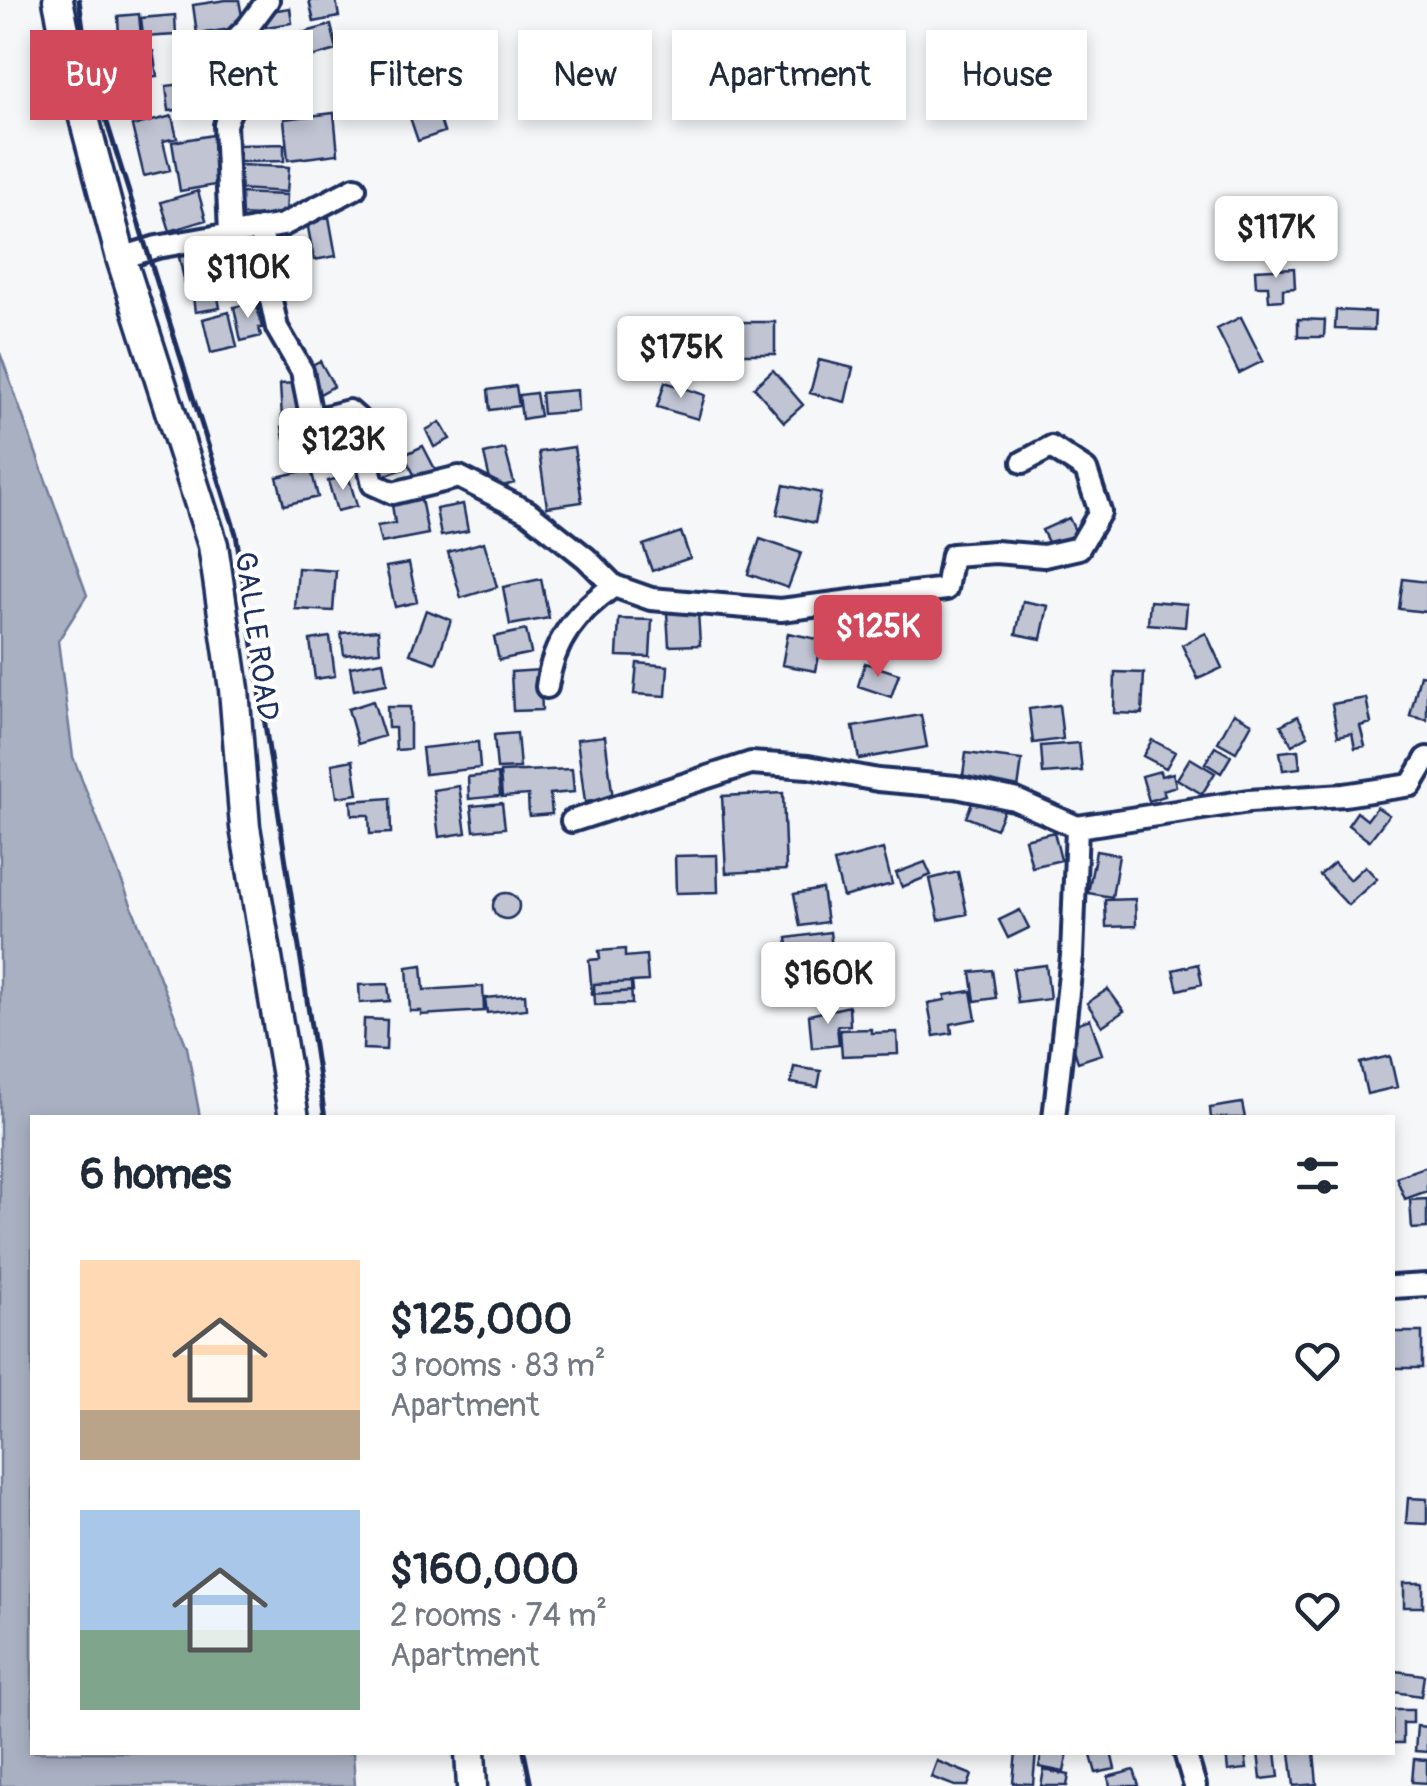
<!DOCTYPE html>
<meta charset="utf-8">
<style>
body{margin:0;font-family:Pangolin,sans-serif;background:#f6f6f7;color:#1f2937;height:100vh;display:flex;flex-direction:column;font-size:38px;white-space:nowrap}
*{box-sizing:border-box;margin:0}
p{font-size:32px;color:#747a83}
.icon{flex:none;width:55px;height:55px;fill:none;stroke:currentColor;stroke-width:2;stroke-linecap:round;stroke-linejoin:round}
.map{position:relative;flex:1;overflow:hidden}
.sheet{position:absolute;left:30px;top:1115px;width:1365px;height:640px;display:flex;flex-direction:column;background:#fff;border-radius:0px;box-shadow:0 5px 15px #0003}
.sheet>*{flex:none}
.hud{position:absolute;left:30px;top:30px;width:1368px;height:90px;display:flex;gap:20px}
.price{position:absolute;translate:-50% -85px;padding:0 22px;border-radius:10px;background:#fff;color:#222;font-size:32px;line-height:65px;filter:drop-shadow(0 2px 5px #0008)}
.price::after{content:'';position:absolute;left:50%;top:60px;width:30px;height:22px;margin-left:-15px;background:inherit;clip-path:polygon(0 0,100% 0,50% 100%)}
.price.selected{background:#d1495b;color:#fff}
ul{padding:0;list-style:none}
li{display:flex;align-items:center;gap:30px;height:250px;padding:0 50px}
li span{display:grid;place-items:center;flex:none;width:280px;height:200px;border-radius:0px;color:#555}
li>.icon{margin-inline-start:auto}
span .icon{width:120px;height:120px;fill:#fffc;stroke-width:1}
li b{font-size:42px}
h2{display:flex;justify-content:space-between;align-items:center;height:120px;padding:0 50px;font-size:42px}
.pill{padding:0 35px;border-radius:0px;background:#fff;box-shadow:0 5px 15px #0003;font-size:35px;line-height:90px}
.pill.selected{background:#d1495b;color:#fff}
.map>svg:first-child{display:block}
.water{fill:#a9b0c1;stroke:#707c99;stroke-width:2.5}
.building{fill:#c0c4d3;stroke:#1b2f5e;stroke-width:2.5}
.lines{fill:none;stroke-linecap:round;stroke-linejoin:round}
.minor-casing{stroke:#1b2f5e;stroke-width:28}
.highway-casing{stroke:#1b2f5e;stroke-width:35}
.minor{stroke:#fff;stroke-width:20}
.highway{stroke:#fff;stroke-width:28}
.rail{stroke:#1b2f5e;stroke-width:5}
.labels{text-anchor:middle;stroke-width:8;stroke-linejoin:round;paint-order:stroke}
.street-label{font-size:30px;fill:#1b2f5e;stroke:#fff}
</style>
<div class="map">
<svg width="1427" height="1786" viewBox="0 0 1427 1786">
<rect width="100%" height="100%" fill="#f6f7f9"/>
<filter id="ink" filterUnits="userSpaceOnUse"><feTurbulence type="fractalNoise" baseFrequency=".01" numOctaves="2"/><feDisplacementMap in="SourceGraphic" scale="20" xChannelSelector="R" yChannelSelector="G"/><feConvolveMatrix kernelMatrix="1 2 1 2 8 2 1 2 1" color-interpolation-filters="sRGB"/></filter>
<g filter="url(#ink)">
<path class="water" d="M0 353 87 595 58 641 73 757 187 1047 200 1117 32 1118V1752L353 1753 355 1786H0Z"/>
<path class="building" d="M226 0H239L244 27 197 34 193 5Z
M309 0H336L339 17 314 22Z
M290 8 292 23 266 27 264 12Z
M139 14 141 36 119 38 118 16Z
M175 15 176 35 143 37 141 18Z
M331 25 337 50 297 61 291 36Z
M282 35 287 57 257 63 253 42Z
M153 51 157 76 126 80 123 54Z
M576 70 606 71 605 101 576 100Z
M472 77 478 98 453 106 446 84Z
M200 82 204 106 169 111 166 86Z
M144 83 147 103 128 105 126 85Z
M431 91 444 132 418 141 404 100Z
M334 113 338 154 288 160 284 119Z
M172 116 177 138 163 141 170 170 144 176 132 126Z
M213 135 221 184 180 191 172 142Z
M284 144V161L238 162V145Z
M239 165 289 167 287 192 237 189Z
M198 191 206 220 170 231 161 202Z
M239 193 287 195 286 217 238 215Z
M329 217 336 256 314 260 307 222Z
M251 237 258 274 229 280 222 243Z
M217 249 224 284 187 292 179 257Z
M1294 268 1295 288 1283 289V300L1269 301 1268 286H1256L1255 270Z
M217 292 220 308 195 312 193 297Z
M256 302 262 328H259L261 336 241 341 234 307Z
M1336 310 1375 312 1374 330 1335 329Z
M229 312 237 347 211 353 203 319Z
M1241 317 1263 361 1239 373 1217 329Z
M1298 319 1325 320 1324 337H1298Z
M731 322H775V354H731Z
M819 360 853 368 845 402 810 393Z
M320 361 334 386 320 394 306 368Z
M773 370 803 405 784 422 754 387Z
M665 382 705 395 698 419 657 407Z
M296 383 298 418 282 419 280 384Z
M516 386 519 406 490 410 488 390Z
M577 390 578 411 543 414 541 393Z
M536 393 540 416 522 419 519 395Z
M303 422 305 435 284 439 282 426Z
M440 422 450 439 434 447 426 430Z
M344 426 355 461 336 467 325 432Z
M313 440 319 459 302 465 295 447Z
M398 445 406 468 384 476 376 453Z
M423 446 437 473 418 482 404 455Z
M574 447 582 502 547 507 539 452Z
M505 449 514 483 492 489 484 454Z
M311 469 318 497 284 505 277 477Z
M348 475 357 506 337 511 328 481Z
M784 485 821 493 815 523 777 514Z
M421 499 428 534 381 543 377 526 395 523 392 505Z
M463 504 468 531 441 536 436 509Z
M1069 518 1078 537 1052 550 1042 530Z
M681 532 690 558 652 571 643 545Z
M760 539 801 553 788 588 748 574Z
M484 542 497 587 461 598 448 552Z
M409 563 417 602 395 607 386 567Z
M298 568 336 571 333 611 295 609Z
M541 579 549 618 510 625 503 587Z
M1403 579 1427 582V612L1399 609Z
M1023 601 1048 606 1041 639 1016 634Z
M1150 601 1187 604 1185 627 1148 624Z
M426 610 451 620 436 663 410 654Z
M698 611 700 645 669 646 667 613Z
M619 619 652 620 650 657 617 656Z
M378 630 380 651 344 655 341 633Z
M526 630 531 653 499 660 494 637Z
M788 633 822 640 816 671 782 665Z
M1206 633 1222 668 1198 679 1182 645Z
M330 637 335 676 315 679 310 640Z
M383 661 387 684 354 690 350 667Z
M637 663 668 666 666 696 634 694Z
M865 663 899 674 891 697 858 686Z
M540 670 542 710 513 711 511 672Z
M1115 672 1144 673 1142 714 1114 713Z
M1420 675 1427 676V720L1410 716Z
M1366 698 1371 723 1360 726 1365 746 1355 748 1352 733 1338 736 1332 704Z
M373 701 384 736 358 744 348 709Z
M1059 705 1063 739 1033 743 1029 709Z
M387 707H410V749L396 750 395 728H388Z
M1234 713 1252 723 1236 752 1218 742Z
M921 715 927 747 859 759 853 727Z
M1298 716 1308 736 1292 745 1281 725Z
M517 733 520 768 497 769 494 735Z
M605 736 613 799 585 802 577 739Z
M1152 740 1175 752 1166 768 1143 756Z
M478 742 480 768 425 774 422 748Z
M1079 743 1082 771 1043 774 1041 746Z
M1215 747 1231 756 1221 773 1205 763Z
M1298 750 1300 768 1283 770 1280 752Z
M966 753 1022 760 1018 789 962 783Z
M1190 758 1215 773 1202 794 1177 779Z
M353 760 358 794 337 797 332 764Z
M572 769 574 792 550 794 552 814 529 816 528 795 502 797 500 772Z
M1160 771 1161 776 1173 773 1176 786 1163 790 1165 796 1149 801 1142 776Z
M498 774 500 796 469 799 468 777Z
M459 786 466 833 439 837 433 790Z
M783 793 786 870 726 873 722 796Z
M390 798 391 833 370 834 369 815H352L351 801Z
M974 798 1004 810 996 829 966 817Z
M502 803 505 828 474 831 471 806Z
M1377 807 1389 815 1369 841 1348 825 1357 812 1367 820Z
M1054 832 1061 860 1032 867 1025 839Z
M883 849 892 884 843 897 834 862Z
M1096 851 1119 855 1112 897 1088 893Z
M717 855 718 892 676 893 675 856Z
M925 862 931 875 902 887 896 873Z
M1334 863 1350 880 1365 866 1377 879 1348 905 1320 875Z
M958 872 967 914 939 920 930 879Z
M822 889 827 922 800 926 794 894Z
M493 906a13 13 0 1 1 26 0a13 13 0 1 1-26 0Z
M1135 899 1136 926 1106 927 1105 900Z
M1020 910 1029 928 1008 938 999 920Z
M830 932 837 988 794 993 787 938Z
M625 949V957L646 955 648 981 632 982 633 991 592 994 589 960 600 959 599 951Z
M1198 964 1202 984 1178 990 1173 970Z
M422 965 424 990 483 986 484 1011 421 1015V1011H410L407 967Z
M1046 965 1050 999 1018 1003 1013 969Z
M992 970 996 998 975 1001 971 972Z
M631 982 632 1004 595 1005 594 984Z
M388 984 390 1001 360 1003 359 985Z
M1108 989 1124 1011 1102 1026 1087 1003Z
M971 991 976 1019 951 1024 952 1033 934 1036 928 1003 945 1000V995Z
M525 994 526 1009 487 1013 485 998Z
M849 1006 850 1025 837 1026 839 1045 812 1048 809 1015Z
M364 1019 387 1020 386 1050 363 1049Z
M1090 1019 1102 1054 1078 1062 1067 1027Z
M871 1029V1033L897 1032 898 1054 842 1056 840 1030Z
M1390 1056 1397 1087 1367 1094 1360 1063Z
M794 1067 821 1071 818 1087 791 1083Z
M1242 1103 1245 1118H1211L1210 1108Z
M1427 1166V1191L1405 1199 1396 1177Z
M1427 1199V1228L1412 1229 1410 1200Z
M1392 1332H1422V1368H1392Z
M1408 1498 1427 1499V1524L1406 1523Z
M1404 1583H1423V1607H1404Z
M1396 1671 1424 1675 1421 1696 1394 1692Z
M1392 1710H1413V1723H1403V1743H1392Z
M1417 1726 1427 1727V1752L1415 1751Z
M1016 1752H1036L1033 1784 1013 1783Z
M1042 1752H1068L1064 1772 1039 1767Z
M1090 1752H1111L1115 1769 1096 1773Z
M1226 1752H1245L1247 1769 1228 1771Z
M1258 1752H1276L1279 1777 1261 1779Z
M1290 1752H1314L1317 1784 1294 1786Z
M1414 1759 1427 1760V1783L1412 1782Z
M937 1761 972 1775 968 1786H955L931 1777Z
M1044 1770 1069 1775 1067 1786H1041Z
M1134 1770 1139 1786H1110L1108 1777Z"/>
<g class="lines">
<g class="minor-casing">
<path id="minor" d="M260 228 270 269 269 291 277 328 302 371 311 416 318 419 349 411 358 419 373 484 393 493 459 477 528 512 586 558 614 586 651 599 781 610 946 589 952 555 995 552 1044 556 1079 548 1100 512 1086 470 1051 447 1023 462
M230 232 225 125C230 106 244 90 255 73L227 48 248 27 268 0
M121 258 157 247 283 225 355 188
M547 687C553 641 576 612 614 586
M572 821 751 763 808 767 878 780 956 787 1014 799 1077 827
M1054 1118 1072 956 1077 827 1249 801 1344 795 1411 785 1427 758
M1392 1287 1427 1285
M1185 1752 1195 1786"/>
</g>
<g class="highway-casing">
<path id="highway" d="M58 0 75 84 121 258 213 545 234 689 245 827 294 1118
M470 1752 472 1786"/>
</g>
<use href="#minor" class="minor"/>
<use href="#highway" class="highway"/>
<path class="rail" d="M79 0 88 62 236 534 325 1118
M524 1752 531 1786"/>
</g>
</g>
<g class="labels">
<g class="street-label">
<text transform="translate(257 636) rotate(82)" y="10">GALLE ROAD</text>
</g>
</g>
</svg>
<b class="price" style="left:1276px;top:281px">$117K</b>
<b class="price" style="left:248px;top:321px">$110K</b>
<b class="price" style="left:681px;top:401px">$175K</b>
<b class="price" style="left:343px;top:493px">$123K</b>
<b class="price selected" style="left:878px;top:680px">$125K</b>
<b class="price" style="left:828px;top:1027px">$160K</b>
<div class="hud">
<a class="pill selected">Buy</a>
<a class="pill">Rent</a>
<a class="pill">Filters</a>
<a class="pill">New</a>
<a class="pill">Apartment</a>
<a class="pill">House</a>
</div>
<section class="sheet">
<h2>6 homes<svg class="icon" aria-label="filters" viewBox="0 0 24 24"><path d="M4 7h16M4 17h16"/><circle cx="9" cy="7" r="2"/><circle cx="15" cy="17" r="2"/></svg></h2>
<ul>
<li><span style="background:linear-gradient(#ffd9b3 75%,#b9a48a 0)"><svg class="icon" aria-label="home" viewBox="0 0 24 24"><path d="M3 11l9-7 9 7M6 9v11h12V9"/></svg></span><div><b>$125,000</b><p>3 rooms · 83 m²</p><p>Apartment</p></div><svg class="icon" aria-label="heart" viewBox="0 0 24 24"><path d="M12 20l-8-8c-3-5 5-10 8-4 3-6 11-1 8 4z"/></svg></li>
<li><span style="background:linear-gradient(#a9c7e8 60%,#7fa58c 0)"><svg class="icon" aria-label="home" viewBox="0 0 24 24"><path d="M3 11l9-7 9 7M6 9v11h12V9"/></svg></span><div><b>$160,000</b><p>2 rooms · 74 m²</p><p>Apartment</p></div><svg class="icon" aria-label="heart" viewBox="0 0 24 24"><path d="M12 20l-8-8c-3-5 5-10 8-4 3-6 11-1 8 4z"/></svg></li>
</ul>
</section>
</div>
